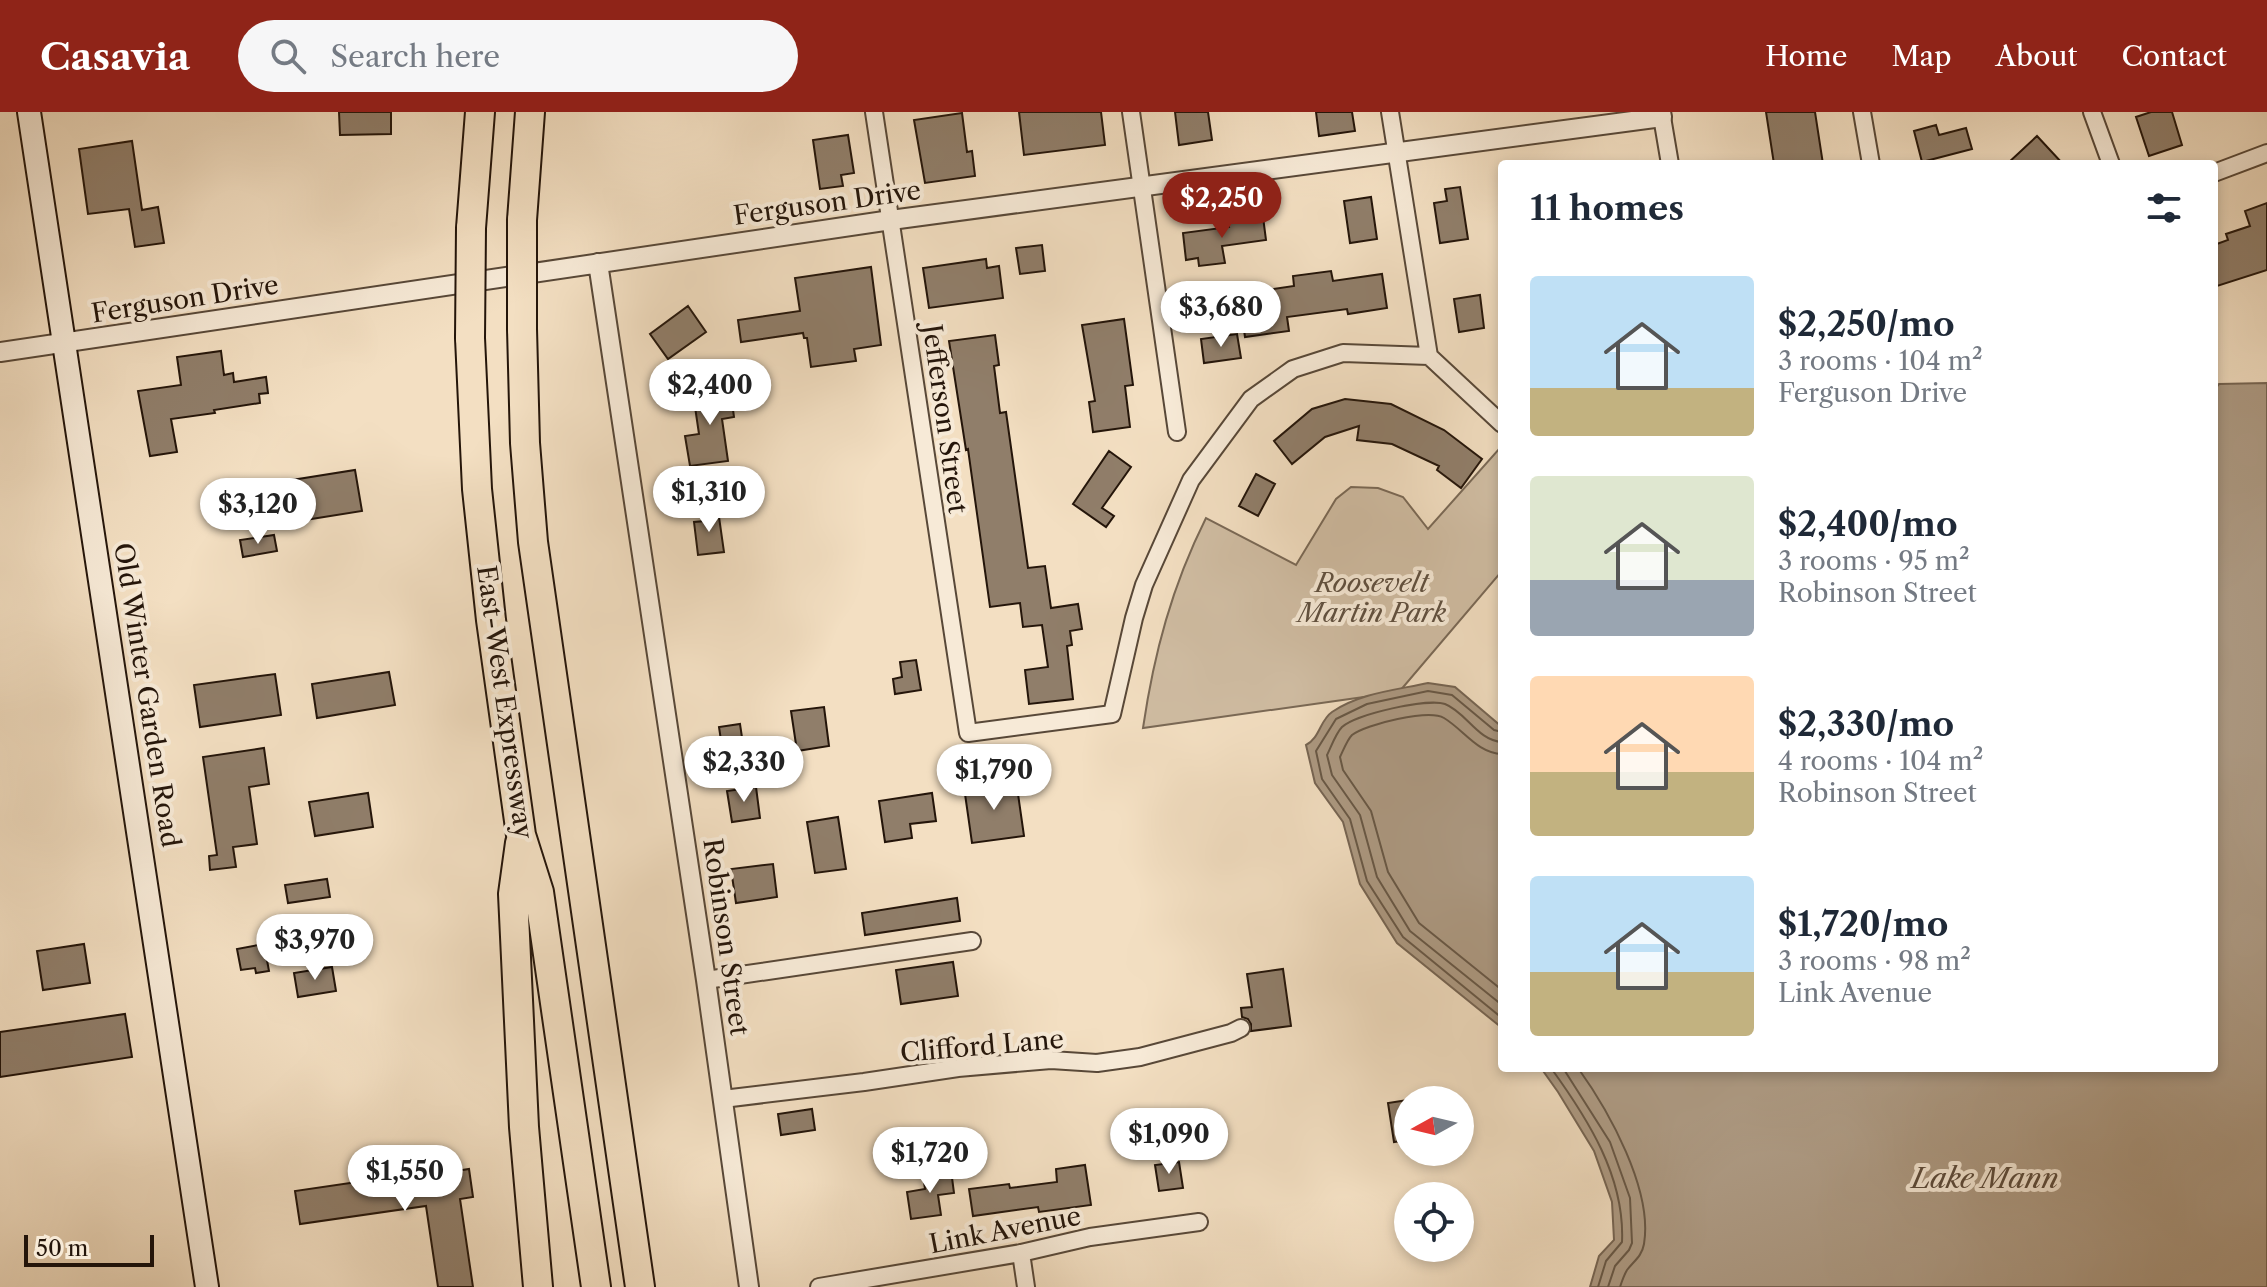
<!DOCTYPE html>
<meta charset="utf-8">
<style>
body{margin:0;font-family:"Libre Caslon Text",serif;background:#f6f6f7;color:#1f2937;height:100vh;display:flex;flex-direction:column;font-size:30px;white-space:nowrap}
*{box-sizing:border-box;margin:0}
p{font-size:26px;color:#747a83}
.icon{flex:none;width:44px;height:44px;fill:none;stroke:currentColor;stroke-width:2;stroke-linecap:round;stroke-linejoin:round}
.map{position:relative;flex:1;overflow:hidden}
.side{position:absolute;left:1498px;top:48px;width:720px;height:912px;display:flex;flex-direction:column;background:#fff;border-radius:8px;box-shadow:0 4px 12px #0003}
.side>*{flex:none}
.needle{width:52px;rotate:262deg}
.fabs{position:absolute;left:1394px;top:974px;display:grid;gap:16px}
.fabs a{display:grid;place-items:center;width:80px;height:80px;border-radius:50%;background:#fff;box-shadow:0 4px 12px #0003;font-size:40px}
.scale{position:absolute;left:24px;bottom:20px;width:130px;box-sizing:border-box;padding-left:8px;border:4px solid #24150a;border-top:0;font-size:22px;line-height:28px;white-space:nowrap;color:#24150a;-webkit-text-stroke:6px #f7ead7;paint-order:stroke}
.price{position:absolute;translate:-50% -68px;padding:0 18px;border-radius:28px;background:#fff;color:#222;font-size:26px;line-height:52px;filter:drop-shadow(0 2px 4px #0008)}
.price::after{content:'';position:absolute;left:50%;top:48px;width:24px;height:18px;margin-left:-12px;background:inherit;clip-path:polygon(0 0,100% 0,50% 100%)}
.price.active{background:#8f2418;color:#fff}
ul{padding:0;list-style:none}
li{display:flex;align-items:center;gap:24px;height:200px;padding:0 32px}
li span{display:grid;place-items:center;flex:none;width:224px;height:160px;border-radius:8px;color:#555}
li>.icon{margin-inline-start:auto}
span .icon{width:96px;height:96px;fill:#fffc;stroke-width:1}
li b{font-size:34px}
h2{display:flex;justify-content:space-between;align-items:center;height:96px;padding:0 32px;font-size:34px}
header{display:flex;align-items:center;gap:48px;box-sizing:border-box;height:112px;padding:0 40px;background:#8f2418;color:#fff}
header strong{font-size:38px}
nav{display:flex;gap:44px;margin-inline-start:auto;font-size:28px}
.search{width:560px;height:72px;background:#f6f6f7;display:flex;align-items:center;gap:20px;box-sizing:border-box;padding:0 28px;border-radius:44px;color:#747a83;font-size:30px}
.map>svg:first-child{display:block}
.green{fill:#d0bda3;stroke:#7a6956;stroke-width:2}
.water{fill:#ad9a83;stroke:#766553;stroke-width:2}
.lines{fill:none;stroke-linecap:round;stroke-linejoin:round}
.shore{stroke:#685846;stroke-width:2}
.building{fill:#907e6a;stroke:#24150a;stroke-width:2}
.minor-casing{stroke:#584838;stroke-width:20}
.tertiary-casing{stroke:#584838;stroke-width:22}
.secondary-casing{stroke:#24150a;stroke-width:26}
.motorway-casing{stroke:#24150a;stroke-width:32}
.minor{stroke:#f7ead7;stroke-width:16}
.tertiary{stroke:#f7ead7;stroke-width:18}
.secondary{stroke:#f7ead7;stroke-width:22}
.motorway{stroke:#f3dfc2;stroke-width:28}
.motorway-bridge-casing{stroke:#24150a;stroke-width:32;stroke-linecap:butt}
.motorway-bridge{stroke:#f3dfc2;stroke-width:28}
.labels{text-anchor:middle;stroke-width:8;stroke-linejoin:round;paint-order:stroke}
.street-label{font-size:26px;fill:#24150a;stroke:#f7ead7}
.park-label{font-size:26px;font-style:italic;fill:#605040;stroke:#f7ead7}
.water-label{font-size:28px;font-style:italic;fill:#5b4a3a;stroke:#f7ead7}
</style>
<header>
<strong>Casavia</strong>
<div class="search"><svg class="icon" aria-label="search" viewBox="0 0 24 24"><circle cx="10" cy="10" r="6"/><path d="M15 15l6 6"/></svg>Search here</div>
<nav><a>Home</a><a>Map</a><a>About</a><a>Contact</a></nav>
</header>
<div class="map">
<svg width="2267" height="1175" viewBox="0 0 2267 1175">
<rect width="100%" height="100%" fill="#f3dfc2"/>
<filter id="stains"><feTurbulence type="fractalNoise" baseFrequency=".0025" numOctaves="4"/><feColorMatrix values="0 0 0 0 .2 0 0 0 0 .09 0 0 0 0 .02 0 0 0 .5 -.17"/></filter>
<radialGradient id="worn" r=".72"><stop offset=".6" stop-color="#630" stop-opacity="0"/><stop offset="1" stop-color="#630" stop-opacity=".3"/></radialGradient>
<path class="green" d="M1499 337 1502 339V459L1399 580 1143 616C1154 541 1172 474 1206 406L1296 453 1336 387 1351 375 1378 376 1403 385 1428 417Z"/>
<path class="water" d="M2267 271V1175H1590L1599 1144 1614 1128 1612 1090 1594 1039 1558 980 1541 956H2214V278L2219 272Z
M1428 571 1455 575 1502 615V916L1397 831 1360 772 1343 710 1315 671 1306 633C1320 626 1320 608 1332 600 1360 581 1396 578 1428 571Z"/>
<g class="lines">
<path class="shore" d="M1502 620 1494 618 1452 583 1428 579 1367 592 1336 607 1316 639 1322 667 1350 707 1367 769 1403 825 1502 906
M1502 630C1478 629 1466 600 1445 592 1428 586 1356 602 1342 615 1336 621 1331 635 1327 643L1332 663 1360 703 1377 765 1410 819 1502 893
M1502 642C1477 641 1464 618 1444 606 1429 597 1366 612 1352 623 1347 628 1343 639 1340 645L1343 658 1371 699 1388 760 1419 811 1502 878
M1551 956C1588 1007 1625 1065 1622 1130L1606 1149 1598 1175
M1563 956 1610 1030 1630 1086 1632 1131 1629 1138 1615 1154 1608 1175
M1578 956C1609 999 1653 1078 1644 1132 1642 1144 1634 1149 1627 1158 1624 1163 1622 1169 1620 1175"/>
</g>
<path class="building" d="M339 0H391V22L340 23Z
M1019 0H1101L1105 33 1024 43Z
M1175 0H1208L1212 28 1179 33Z
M1316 0H1352L1355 19 1319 24Z
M1766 0H1815L1823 52H1774Z
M2151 0H2172L2182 33 2149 44 2136 5Z
M962 1 967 40 972 39 975 64 925 71 914 8Z
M1936 13 1939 23 1966 16 1972 37 1922 50 1914 19Z
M848 23 854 61 841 63 843 74 820 77 813 28Z
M2037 24 2063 52H2007Z
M132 29 142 98 158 95 164 131 135 135 129 97 88 102 79 37Z
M1460 75 1468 127 1440 131 1434 91 1447 89 1445 77Z
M1371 85 1377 127 1350 131 1344 89Z
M2267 91V158L2214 175V133L2228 128 2226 122 2250 114 2245 99Z
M1263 105 1266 128 1222 134 1225 151 1199 154 1198 146 1186 148 1183 121 1229 115 1228 110Z
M1042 133 1045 159 1020 162 1016 136Z
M986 147 987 156 999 154 1003 186 929 196 923 156Z
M871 155 881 233 854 237 856 249 811 255 807 226H804L803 221 741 230 738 208 800 199 795 166Z
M1331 159 1333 169 1382 162 1387 196 1348 202 1347 197 1287 205 1289 219 1245 225 1239 182 1294 174 1293 164Z
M1480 183 1484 216 1459 220 1454 187Z
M688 194 706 220 668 247 650 222Z
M1124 207 1133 273 1125 274 1130 315 1093 320 1089 290 1095 289 1082 213Z
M1237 222 1241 246 1204 251 1201 227Z
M995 223 999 253 994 254 1000 301 1006 300 1028 456 1045 454 1051 496 1078 492 1082 517 1070 519 1072 533 1067 534 1073 587 1029 592 1025 558 1048 555 1042 513 1023 515 1020 491 990 495 968 337 966 338 949 229Z
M221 239 224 263 233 261 234 270 266 265 268 281 259 282 260 291 214 298 215 301 171 307 177 340 150 344 138 279 181 273 177 245Z
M730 276 734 305 722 307 728 349 690 354 685 324 699 322 693 281Z
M1345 287 1391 292 1444 318 1482 347 1461 376 1437 358 1439 354 1392 332 1357 328 1359 314 1325 325 1292 352 1274 329 1312 297Z
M1109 339 1131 355 1102 396 1114 404 1106 415 1073 392Z
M355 358 362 399 261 415 254 374Z
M1256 362 1275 372 1258 404 1239 394Z
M718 398 724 440 698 443 694 410 705 409 703 400Z
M274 423 277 439 243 445 240 428Z
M916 548 921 578 895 582 893 567 902 565 900 550Z
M389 560 395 593 317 606 312 572Z
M275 562 281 603 200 615 194 573Z
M824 595 829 634 797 639 791 599Z
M740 612 744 639 723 642 719 615Z
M264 636 269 672 249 675 257 732 233 735 236 755 210 758 209 744 217 743 203 645Z
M1016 668 1024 724 972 731 964 675Z
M756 675 760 706 732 710 727 679Z
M368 681 373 715 315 724 309 690Z
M932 681 936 709 910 712 912 726 885 730 879 689Z
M838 705 846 757 815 761 807 710Z
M773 752 777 785 736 791 731 757Z
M327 767 330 785 288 791 285 773Z
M957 786 960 809 865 823 862 801Z
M84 832 90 871 43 878 37 839Z
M264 832 269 859 256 861 255 856 241 858 237 837Z
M953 850 958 884 901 892 896 858Z
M332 855 336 879 298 885 294 861Z
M1283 857 1291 914 1251 919V912L1248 907 1242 905 1241 896 1252 895 1247 862Z
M125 902 132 945 0 965V920Z
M1408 988V1028L1394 1030 1388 991Z
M812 997 815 1018 781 1023 778 1002Z
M1179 1050 1183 1076 1159 1079 1155 1053Z
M1085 1053 1091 1093 1039 1100 1038 1095 973 1104 969 1077 1009 1072 1010 1076 1057 1070 1056 1057Z
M469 1057 473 1085 460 1087 473 1175H438L426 1094 300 1112 295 1079 419 1061V1065Z
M951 1058 954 1081 938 1083 941 1103 911 1107 907 1080 925 1077 923 1062Z"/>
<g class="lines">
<g class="minor-casing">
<path id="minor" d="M874 0 968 621 1112 602 1134 506 1144 473 1191 368 1251 287 1293 257 1343 241 1429 244 1502 312
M1131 0 1177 320
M1390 0 1429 244
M1862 0 1871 52
M2092 0 2111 52
M1662 5 1670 52
M2214 61 2267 41
M706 868 972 829
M723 987 864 970 958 956 1051 948 1097 951 1140 945 1231 921 1241 916
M1021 1141 1026 1175
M819 1175 1021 1141 1090 1125 1199 1110"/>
</g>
<g class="tertiary-casing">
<path id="tertiary" d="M598 151 706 868 749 1175
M0 240 891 108 1662 5 1661 0"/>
</g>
<g class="secondary-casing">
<path id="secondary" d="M29 0 207 1175"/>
</g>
<g class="motorway-casing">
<path id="motorway" d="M522 108 530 0
M471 116 480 0
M522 217 525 331 533 430 640 1175
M470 226 477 377 491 508 521 723 539 780 596 1175
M520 731 513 782 524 1015 538 1175"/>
</g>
<use href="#minor" class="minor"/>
<use href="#tertiary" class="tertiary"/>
<use href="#secondary" class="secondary"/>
<use href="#motorway" class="motorway"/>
<g class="motorway-bridge-casing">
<path id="motorway-bridge" d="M522 217V108
M470 226 471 116"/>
</g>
<use href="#motorway-bridge" class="motorway-bridge"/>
</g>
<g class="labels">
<g class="street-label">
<text transform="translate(827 91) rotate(-8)" y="9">Ferguson Drive</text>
<text transform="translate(185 187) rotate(-9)" y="9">Ferguson Drive</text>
<text transform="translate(945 307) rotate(82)" y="9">Jefferson Street</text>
<text transform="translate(147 583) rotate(81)" y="9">Old Winter Garden Road</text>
<text transform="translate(505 590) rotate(82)" y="9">East-West Expressway</text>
<text transform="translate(726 825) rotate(82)" y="9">Robinson Street</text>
<text transform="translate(982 934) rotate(-5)" y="9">Clifford Lane</text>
<text transform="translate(1005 1118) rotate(-11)" y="9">Link Avenue</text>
</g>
<g class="park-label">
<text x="1372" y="480">Roosevelt<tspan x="1372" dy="30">Martin Park</tspan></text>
</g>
<g class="water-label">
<text x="1985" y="1076">Lake Mann</text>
</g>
</g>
<rect width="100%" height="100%" filter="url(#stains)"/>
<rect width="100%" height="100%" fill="url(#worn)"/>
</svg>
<div class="fabs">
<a><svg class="needle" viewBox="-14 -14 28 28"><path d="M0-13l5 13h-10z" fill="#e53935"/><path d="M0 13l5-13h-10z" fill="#747a83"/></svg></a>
<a><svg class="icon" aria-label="locate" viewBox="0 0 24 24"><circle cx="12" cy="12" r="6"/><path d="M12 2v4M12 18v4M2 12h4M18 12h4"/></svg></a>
</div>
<div class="scale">50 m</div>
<b class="price active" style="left:1222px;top:128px">$2,250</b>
<b class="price" style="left:1221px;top:237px">$3,680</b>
<b class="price" style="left:710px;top:315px">$2,400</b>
<b class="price" style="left:709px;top:422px">$1,310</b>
<b class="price" style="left:258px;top:434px">$3,120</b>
<b class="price" style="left:744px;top:692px">$2,330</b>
<b class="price" style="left:994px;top:700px">$1,790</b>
<b class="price" style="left:315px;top:870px">$3,970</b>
<b class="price" style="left:1169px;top:1064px">$1,090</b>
<b class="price" style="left:930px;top:1083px">$1,720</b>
<b class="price" style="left:405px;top:1101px">$1,550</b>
<section class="side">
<h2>11 homes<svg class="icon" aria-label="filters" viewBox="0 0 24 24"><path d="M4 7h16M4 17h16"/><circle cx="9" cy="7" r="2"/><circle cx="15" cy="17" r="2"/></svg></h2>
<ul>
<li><span style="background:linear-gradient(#bfe0f5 70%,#c2b280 0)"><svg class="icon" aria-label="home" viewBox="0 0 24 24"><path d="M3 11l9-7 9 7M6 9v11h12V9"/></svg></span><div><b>$2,250/mo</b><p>3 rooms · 104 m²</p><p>Ferguson Drive</p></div></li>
<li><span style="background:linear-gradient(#dfe7d0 65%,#9aa5b1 0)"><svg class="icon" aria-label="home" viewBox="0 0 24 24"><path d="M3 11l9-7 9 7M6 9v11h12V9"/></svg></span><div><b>$2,400/mo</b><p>3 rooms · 95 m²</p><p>Robinson Street</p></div></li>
<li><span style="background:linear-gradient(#ffd9b3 60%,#c2b280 0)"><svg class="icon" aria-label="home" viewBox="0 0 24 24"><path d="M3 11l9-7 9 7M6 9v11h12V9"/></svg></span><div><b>$2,330/mo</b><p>4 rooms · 104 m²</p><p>Robinson Street</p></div></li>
<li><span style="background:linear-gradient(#bfe0f5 60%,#c2b280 0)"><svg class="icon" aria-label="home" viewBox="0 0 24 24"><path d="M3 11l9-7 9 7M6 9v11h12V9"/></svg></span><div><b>$1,720/mo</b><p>3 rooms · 98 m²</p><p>Link Avenue</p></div></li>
</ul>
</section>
</div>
